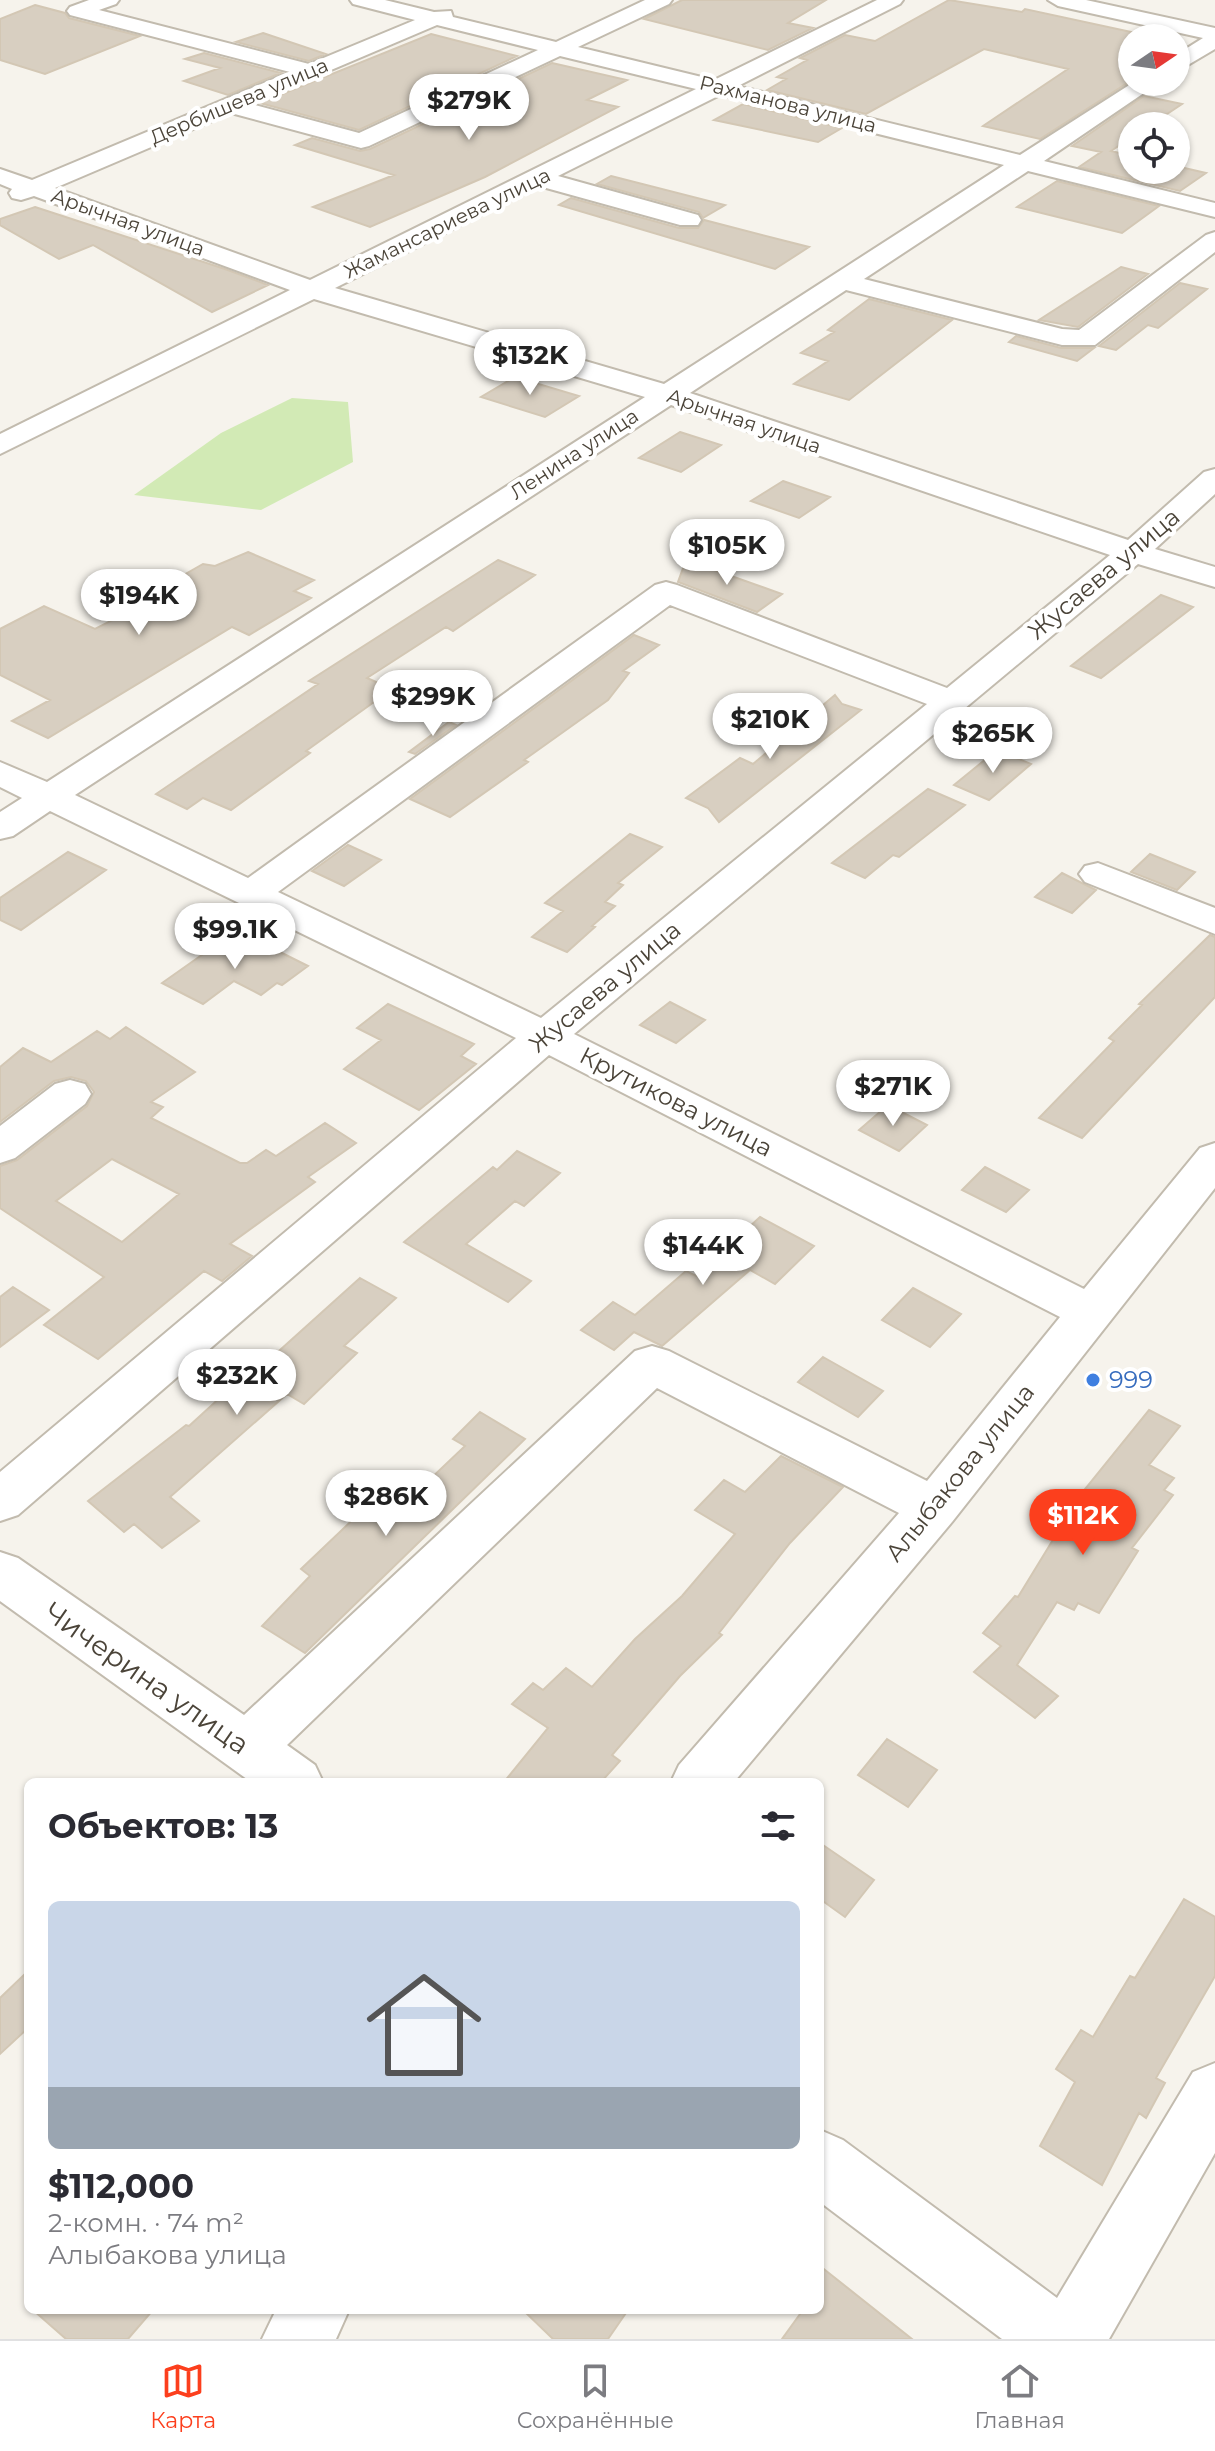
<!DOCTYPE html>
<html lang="ru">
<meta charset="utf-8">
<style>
body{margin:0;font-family:Montserrat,sans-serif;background:#f2f2f3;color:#2b2b33;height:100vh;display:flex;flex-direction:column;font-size:30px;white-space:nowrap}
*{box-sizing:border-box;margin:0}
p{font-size:26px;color:#7c7c81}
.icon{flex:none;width:44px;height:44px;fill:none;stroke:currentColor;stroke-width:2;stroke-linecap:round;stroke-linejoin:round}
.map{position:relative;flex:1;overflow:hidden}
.sheet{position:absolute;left:24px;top:1778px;width:800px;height:536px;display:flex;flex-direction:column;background:#fff;border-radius:12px;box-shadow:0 2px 6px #0004}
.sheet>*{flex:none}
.needle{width:52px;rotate:77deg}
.controls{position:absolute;left:1118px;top:24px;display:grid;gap:16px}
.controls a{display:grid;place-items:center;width:72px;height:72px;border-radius:50%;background:#fff;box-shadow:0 2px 6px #0004;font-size:40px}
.price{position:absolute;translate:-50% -68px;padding:0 18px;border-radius:28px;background:#fff;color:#222;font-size:26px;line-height:52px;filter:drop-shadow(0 2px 4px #0008)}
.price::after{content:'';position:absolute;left:50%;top:48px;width:24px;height:18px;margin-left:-12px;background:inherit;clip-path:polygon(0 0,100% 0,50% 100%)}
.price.current{background:#fc3f1d;color:#fff}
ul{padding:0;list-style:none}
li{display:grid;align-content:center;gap:16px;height:424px;padding:0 24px}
li span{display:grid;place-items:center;height:248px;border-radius:12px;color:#555}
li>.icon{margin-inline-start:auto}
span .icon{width:144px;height:144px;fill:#fffc;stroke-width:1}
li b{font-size:34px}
h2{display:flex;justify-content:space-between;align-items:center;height:96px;padding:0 24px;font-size:34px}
.tabs{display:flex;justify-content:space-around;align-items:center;height:112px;border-top:2px solid #e1e1e2;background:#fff;font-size:22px;color:#7c7c81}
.tabs a{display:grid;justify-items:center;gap:4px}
.tabs .current{color:#fc3f1d}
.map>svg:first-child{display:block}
.green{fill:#d2eab5}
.building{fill:#d8cfc1;stroke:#d3c7b4;stroke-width:2;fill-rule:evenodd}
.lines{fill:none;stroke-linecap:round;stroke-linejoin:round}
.minor-casing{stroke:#c2bbae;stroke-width:4}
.minor{fill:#fff;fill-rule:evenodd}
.shop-dot{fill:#3f7fe0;stroke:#fff;stroke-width:3}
.labels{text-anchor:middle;stroke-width:8;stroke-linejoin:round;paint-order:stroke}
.far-street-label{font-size:20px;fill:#4b4439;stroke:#fff}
.street-label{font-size:24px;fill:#4b4439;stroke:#fff}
.shop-label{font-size:24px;fill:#366cbe;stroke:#fff;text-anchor:start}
.near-street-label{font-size:28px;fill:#4b4439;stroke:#fff}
</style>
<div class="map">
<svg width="1215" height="2339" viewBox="0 0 1215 2339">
<rect width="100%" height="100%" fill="#f6f3ec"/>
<path class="green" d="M292 398 348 402 353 462 261 510 134 495 221 433Z"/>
<path class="building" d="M682 0H826L788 23 813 28 768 50 644 19Z
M949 0 1022 12 1025 9 1159 38H1132V80L1040 139 983 126 1068 69 984 49 866 114 767 90 786 79 777 77 807 60 800 58 845 35 875 41Z
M35 5 65 13 69 18 140 36 45 74 0 60V19Z
M263 33 326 54 309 61 236 42Z
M431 34 517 56 359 130 260 103Z
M204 53 281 73 228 95 184 81 220 68 185 59Z
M552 63 627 80 587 100 618 107 485 177 370 227 313 207 394 175 295 145 312 138 360 151 370 149Z
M1144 96 1182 104 1149 126H1132V137L1111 151 1132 156V170H1176V166L1206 173 1180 191 1079 167 1101 152 1072 146Z
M743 104 842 128 818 142 714 120Z
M611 176 725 205 703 218 699 212 597 184Z
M1057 181 1159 206 1122 233 1017 207Z
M571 198 679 228H698L704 220 809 247 775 269 559 205Z
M35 207 225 269 268 285 212 312 93 245 59 259 0 225V219Z
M1121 267 1148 274 1078 327 1039 320Z
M1180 283 1207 289 1158 328 1148 325 1116 350 1099 346Z
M869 299 952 320 849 400 794 384 828 361 801 353 834 332 828 330Z
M1016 336 1061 348H1094L1077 361 1009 342Z
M515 377 579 396 545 417 481 397Z
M680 432 721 445 681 472 639 458Z
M783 481 830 497 799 518 751 501Z
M248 552 314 580 294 591 311 598 249 635 232 627 48 738 12 721 50 700 0 675V629L44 606 95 629 176 588 168 584 203 564 215 566Z
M498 560 535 575 453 631 446 627 367 678 392 689 306 751 310 753 231 810 203 798 187 809 156 794 318 684 309 681Z
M686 560 782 594 757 612 678 582Z
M1161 595 1193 607 1101 678 1071 666Z
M634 635 659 645 623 671 629 673 608 700 524 760 528 762 450 817 410 799Z
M835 695 842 704 861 710 719 822 708 808 686 798 740 758 753 764Z
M449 722 456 725 415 754 409 752Z
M997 750 1031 764 989 800 954 785Z
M928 789 965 805 899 857 893 855 865 878 832 863Z
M630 834 662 847 618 883 623 885 605 902 615 906 592 926 595 927 567 952 532 937 563 911 545 903Z
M348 845 381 860 344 886 312 871Z
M68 852 106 870 21 930 0 920V898Z
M1150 854 1195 872 1177 890 1131 872Z
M1062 873 1096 890 1072 913 1035 897Z
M1210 935 1215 937V997L1082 1138 1039 1118 1114 1041 1109 1038 1142 1005 1139 1004Z
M256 940 308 966 282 985 277 983 261 995 234 981 203 1004 162 983 219 943 240 952Z
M670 1002 705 1020 676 1043 640 1025Z
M388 1004 474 1044 461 1056 476 1064 419 1110 344 1069 381 1040 357 1028Z
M126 1027 195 1072 151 1102 163 1107 151 1118 240 1163H247L266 1150 276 1156 325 1123 356 1143 308 1177 315 1182 230 1244 252 1256 222 1281 204 1271 98 1359 44 1325 104 1277 0 1208V1166L17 1160 87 1106 94 1092 86 1081 71 1077 54 1081 0 1122V1067L23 1048 51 1062 97 1031 110 1039ZM112 1159 179 1194 122 1242 56 1201Z
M888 1105 927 1125 899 1151 859 1130Z
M517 1151 560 1173 524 1206 515 1201 466 1244 531 1281 508 1302 404 1242 493 1167 497 1170Z
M985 1167 1029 1190 1006 1212 962 1190Z
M760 1217 814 1246 775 1284 750 1270 662 1346 634 1332 614 1350 581 1330 613 1302 635 1315 686 1271 696 1276Z
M360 1278 396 1298 344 1346 357 1353 304 1404 287 1394 170 1497 199 1521 162 1548 134 1524 124 1532 88 1501 186 1425 189 1426 247 1373 251 1376Z
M13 1287 49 1310 0 1347V1297Z
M913 1288 961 1314 930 1347 882 1320Z
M823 1357 883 1391 858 1417 798 1382Z
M1149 1410 1180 1426 1149 1465 1174 1478 1164 1490 1173 1495 1132 1548 1138 1551 1099 1613 1078 1603 1074 1610 1057 1602 1017 1665 1058 1696 1035 1718 974 1672 1001 1646 983 1633 1015 1596 1018 1597 1081 1494Z
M480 1412 525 1439 305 1653 262 1626 310 1576 301 1569 365 1508 385 1522 465 1446 453 1439Z
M781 1456 843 1487 790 1543 719 1633 722 1635 680 1676 612 1755 620 1761 601 1782H504L548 1728 512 1704 533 1683 543 1690 566 1668 592 1687 635 1639 682 1596 735 1534 695 1510 724 1480 745 1492Z
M887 1739 937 1770 908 1807 858 1775Z
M820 1843 874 1880 845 1917 820 1899Z
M1184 1899 1215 1917V1976L1156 2078 1165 2083 1146 2118 1139 2113 1102 2185 1040 2146 1075 2082 1056 2069 1081 2030 1093 2037 1130 1976 1135 1978Z
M28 1971V2028L0 2054V1998Z
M820 2266 912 2339H782L803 2310H820Z
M33 2310H153L128 2339H66Z
M523 2310H628L608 2339H553Z"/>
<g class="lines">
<g class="minor-casing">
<path id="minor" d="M89 0H119L116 4 99 10 309 64 415 20 353 4 350 0H385L434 12 451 11 453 17 556 42 645 0H672L669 4 578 47 714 80 877 0H903L900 4 738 86 1020 155 1134 82H1160L1044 161 1215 203V217L1028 171 864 279 1062 329 1079 330 1206 235 1215 232V252L1095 345H1062L846 290 690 393 1128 540 1204 472 1215 469V494L1155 549 1215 567V587L1138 564 574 1034 1084 1289 1200 1148 1215 1143V1188L952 1522 734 1782H671L679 1765 899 1513 657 1388 287 1745 315 1765 323 1782H251L0 1601V1552L18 1558 244 1715 635 1351 652 1346 669 1351 927 1481 1060 1317 549 1055 18 1515 0 1521V1472L516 1038 50 811 13 836 0 839V812L22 798 0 787V762L47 782 645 397 314 299 0 454V434L290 290 34 196 21 200 12 198 9 193 12 189 0 184V169L32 180 290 72 70 15 67 11 70 7ZM437 25 538 50 359 133 251 104ZM560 56 696 89 310 280 55 188 231 113 361 148 369 146ZM720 95 1004 165 664 384 335 288 539 186 680 225H698L701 220 698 215 558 176ZM671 405 1110 555 947 688 677 585 666 582 655 585 248 878 75 795ZM670 605 927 704 541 1018 278 892Z
M1048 0H1086L1215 28V49L1176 72V55L1203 38 1058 6Z
M1098 863 1215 908V934L1085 882 1079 874 1085 866Z
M70 1080 85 1084 91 1094 85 1104 15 1158 0 1163V1126L55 1084Z
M1215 2063V2153L1109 2339H1002L820 2202V2130L843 2140 1057 2298 1193 2072Z
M276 2310H349L336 2339H262Z"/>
</g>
<use href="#minor" class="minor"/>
</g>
<circle class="shop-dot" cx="1093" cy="1380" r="8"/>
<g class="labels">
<g class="far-street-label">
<text transform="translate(239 101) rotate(-23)" y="7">Дербишева улица</text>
<text transform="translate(788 104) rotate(14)" y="7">Рахманова улица</text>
<text transform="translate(128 222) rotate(20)" y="7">Арычная улица</text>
<text transform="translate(447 223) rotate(-26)" y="7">Жамансариева улица</text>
<text transform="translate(744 421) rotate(19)" y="7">Арычная улица</text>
<text transform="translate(574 454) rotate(-33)" y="7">Ленина улица</text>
</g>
<g class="street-label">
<text transform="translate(1104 574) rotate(-40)" y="8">Жусаева улица</text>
<text transform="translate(605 987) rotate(-40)" y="8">Жусаева улица</text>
<text transform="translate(676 1102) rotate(27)" y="8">Крутикова улица</text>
<text transform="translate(960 1473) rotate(-51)" y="8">Алыбакова улица</text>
</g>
<g class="shop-label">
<text x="1109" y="1388">999</text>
</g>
<g class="near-street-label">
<text transform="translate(147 1678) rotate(35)" y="10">Чичерина улица</text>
</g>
</g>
</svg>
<div class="controls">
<a><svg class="needle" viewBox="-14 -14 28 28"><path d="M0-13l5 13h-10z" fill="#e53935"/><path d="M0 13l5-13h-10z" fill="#7c7c81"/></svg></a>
<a><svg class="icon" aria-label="locate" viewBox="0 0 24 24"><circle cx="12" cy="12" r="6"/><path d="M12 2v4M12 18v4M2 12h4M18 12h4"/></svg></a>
</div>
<b class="price" style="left:469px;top:142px">$279K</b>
<b class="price" style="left:530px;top:397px">$132K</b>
<b class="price" style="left:727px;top:587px">$105K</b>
<b class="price" style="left:139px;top:637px">$194K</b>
<b class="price" style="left:433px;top:738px">$299K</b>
<b class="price" style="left:770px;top:761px">$210K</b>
<b class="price" style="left:993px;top:775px">$265K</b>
<b class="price" style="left:235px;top:971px">$99.1K</b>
<b class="price" style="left:893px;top:1128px">$271K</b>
<b class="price" style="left:703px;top:1287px">$144K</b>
<b class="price" style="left:237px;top:1417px">$232K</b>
<b class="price" style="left:386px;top:1538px">$286K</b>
<b class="price current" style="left:1083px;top:1557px">$112K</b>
<section class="sheet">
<h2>Объектов: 13<svg class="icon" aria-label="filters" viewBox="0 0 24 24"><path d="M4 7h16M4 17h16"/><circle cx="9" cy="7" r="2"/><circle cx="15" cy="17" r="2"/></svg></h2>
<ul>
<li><span style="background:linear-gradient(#c9d6e8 75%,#9aa5b1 0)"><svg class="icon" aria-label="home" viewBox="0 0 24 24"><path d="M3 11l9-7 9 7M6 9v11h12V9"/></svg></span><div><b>$112,000</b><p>2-комн. · 74 m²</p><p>Алыбакова улица</p></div></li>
</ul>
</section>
</div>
<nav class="tabs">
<a class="current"><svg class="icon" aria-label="map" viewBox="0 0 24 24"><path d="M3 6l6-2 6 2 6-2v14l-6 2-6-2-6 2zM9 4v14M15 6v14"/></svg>Карта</a>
<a><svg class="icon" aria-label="saved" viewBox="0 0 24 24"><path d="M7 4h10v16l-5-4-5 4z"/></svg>Сохранённые</a>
<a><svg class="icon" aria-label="home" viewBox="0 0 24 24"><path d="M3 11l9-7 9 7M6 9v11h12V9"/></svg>Главная</a>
</nav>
